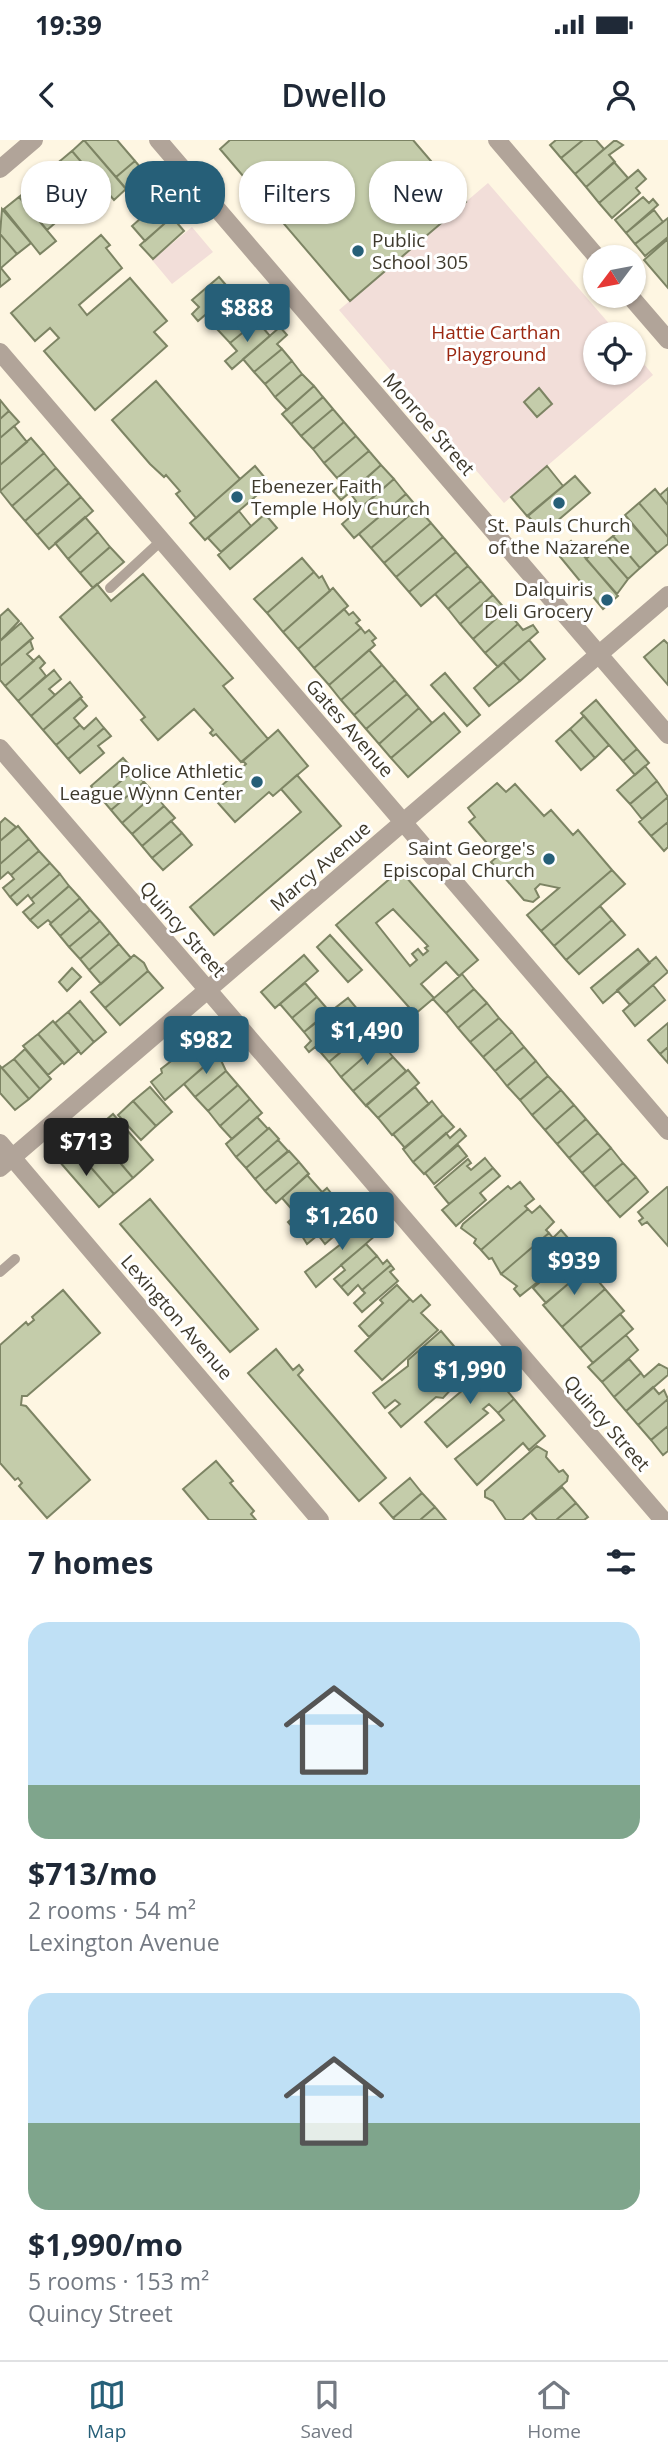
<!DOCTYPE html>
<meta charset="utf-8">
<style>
body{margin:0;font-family:"Open Sans",sans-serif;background:#f2f2f3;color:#1f2937;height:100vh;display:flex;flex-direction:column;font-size:26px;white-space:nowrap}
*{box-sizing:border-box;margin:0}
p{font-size:23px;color:#747a83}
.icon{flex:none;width:38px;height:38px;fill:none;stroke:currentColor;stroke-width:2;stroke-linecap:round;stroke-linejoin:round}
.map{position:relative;height:1380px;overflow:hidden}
.details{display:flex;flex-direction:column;background:#fff;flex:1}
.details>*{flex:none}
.guide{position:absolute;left:21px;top:21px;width:626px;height:63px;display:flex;gap:14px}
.needle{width:46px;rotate:238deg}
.controls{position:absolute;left:583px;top:105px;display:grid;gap:14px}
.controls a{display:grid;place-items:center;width:63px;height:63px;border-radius:50%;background:#fff;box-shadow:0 2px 5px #0004;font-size:35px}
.price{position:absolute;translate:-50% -60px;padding:0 16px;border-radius:7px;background:#265f78;color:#fff;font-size:23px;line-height:46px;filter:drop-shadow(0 2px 4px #0008)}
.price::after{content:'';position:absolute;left:50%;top:42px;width:21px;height:16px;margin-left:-10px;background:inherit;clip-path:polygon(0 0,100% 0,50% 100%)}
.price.current{background:#222;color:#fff}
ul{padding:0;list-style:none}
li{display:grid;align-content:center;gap:14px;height:371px;padding:0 28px}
li span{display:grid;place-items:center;height:217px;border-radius:21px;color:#555}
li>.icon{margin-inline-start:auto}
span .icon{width:126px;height:126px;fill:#fffc;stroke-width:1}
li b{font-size:30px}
h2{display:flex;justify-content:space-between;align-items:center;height:84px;padding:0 28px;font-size:30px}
.chip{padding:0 24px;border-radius:28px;background:#fff;box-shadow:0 2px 5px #0004;font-size:24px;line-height:63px}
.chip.current{background:#265f78;color:#fff}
.status{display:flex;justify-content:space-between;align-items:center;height:49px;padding:0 35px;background:#fff;direction:ltr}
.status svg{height:19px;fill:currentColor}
header{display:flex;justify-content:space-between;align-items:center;height:91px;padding:0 28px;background:#fff;font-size:32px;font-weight:600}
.dock{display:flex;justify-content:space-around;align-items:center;height:98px;border-top:2px solid #e0e1e3;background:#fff;font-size:19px;color:#747a83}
.dock a{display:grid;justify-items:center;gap:4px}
.dock .current{color:#265f78}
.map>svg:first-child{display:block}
.green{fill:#f2ded9}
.building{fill:#c4ccaa;stroke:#7d8464;stroke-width:2;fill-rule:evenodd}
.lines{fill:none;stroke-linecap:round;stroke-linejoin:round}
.service{stroke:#b1a499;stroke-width:10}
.minor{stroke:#b1a499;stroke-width:18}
.poi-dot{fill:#265f78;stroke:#fff;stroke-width:2.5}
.labels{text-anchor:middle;stroke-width:6;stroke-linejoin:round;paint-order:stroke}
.poi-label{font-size:19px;fill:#3e392c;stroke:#fff;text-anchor:end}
.park-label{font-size:19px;fill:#9b2710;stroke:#fff}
.street-label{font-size:19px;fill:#3e392c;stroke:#fff}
</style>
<div class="status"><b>19:39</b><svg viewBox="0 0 49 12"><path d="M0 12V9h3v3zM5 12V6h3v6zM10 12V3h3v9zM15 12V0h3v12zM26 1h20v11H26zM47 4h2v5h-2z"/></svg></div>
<header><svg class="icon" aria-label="back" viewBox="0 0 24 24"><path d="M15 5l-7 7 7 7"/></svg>Dwello<svg class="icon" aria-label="person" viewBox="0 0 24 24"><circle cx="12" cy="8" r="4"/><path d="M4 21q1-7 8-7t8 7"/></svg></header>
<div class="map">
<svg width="668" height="1380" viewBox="0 0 668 1380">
<rect width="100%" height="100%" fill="#fef6e2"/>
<path class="green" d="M488 43 618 194H595V233H634V212L653 235 504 363 339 170Z
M192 87 213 112 172 144 152 120Z"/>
<path class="building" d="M84 0 126 49 114 60 72 11Z
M84 0H117L135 21 116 37Z
M230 0H413L466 62 350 161 220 9Z
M556 0H583L561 18 550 5Z
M583 0H596L604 9 575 34 561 18Z
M615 0 623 5 609 15 615 22 586 47 575 34Z
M72 11 100 44 89 54 60 21Z
M60 21 88 53 76 64 48 31Z
M135 21 165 57 147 73 116 37Z
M614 22 628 38 599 63 586 47Z
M638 30 646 39 636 48 640 53 612 78 599 63Z
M48 31 74 62 61 73 34 43Z
M33 45 61 78 47 90 19 57Z
M19 57 56 101 40 114 4 69Z
M643 57 649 63 653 59 658 65 626 93 615 80Z
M159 62 172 77 145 101 132 86Z
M2 69 31 103 17 114 0 94Z
M654 70 663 82 635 104 626 93Z
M172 77 184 91 153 119 140 105Z
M668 78V97L645 116 635 104Z
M0 94 17 114 1 128 0 127Z
M101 95 110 105 106 108 122 128 79 165 87 175 130 138 167 181 154 192 167 206 95 270 44 211 59 198 50 188 35 201 11 173Z
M668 99V148L644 120Z
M0 127 10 139 0 147Z
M219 137 232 152 198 181 192 174 199 167 192 160Z
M232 152 244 166 217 189 205 175Z
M244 166 257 181 230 203 217 189Z
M257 181 270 196 232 229 225 221 237 211 230 203Z
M280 187 287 195 277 204 282 209 254 232 243 219Z
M282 209 292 221 265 244 254 232Z
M292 221 302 234 275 257 265 244Z
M302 234 314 246 287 270 275 257Z
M156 241 240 339 196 378 176 354 180 351 166 335 164 337 150 324 112 280Z
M314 246 323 257 291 284 282 274Z
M539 248 552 264 537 277 524 262Z
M323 257 333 269 301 296 291 284Z
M0 260 9 271 0 279Z
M333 269 344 282 313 309 301 296Z
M9 271 19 282 0 298V279Z
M344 282 356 296 324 323 313 309Z
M14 286 27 302 0 325V298Z
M356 296 369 311 337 338 324 323Z
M31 298 44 313 0 351V325Z
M369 311 381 325 341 360 333 351 342 343 337 338Z
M44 313 56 328 12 366 0 351Z
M381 325 394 339 351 377 345 370 356 361 350 353Z
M255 326 270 344 205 400 190 383Z
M547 326 563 346 527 376 511 357Z
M56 328 69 343 25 381 12 366Z
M575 336 590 353 543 393 528 376Z
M394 339 406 354 354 398 342 384Z
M69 343 81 357 37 395 25 381Z
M668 348V365L660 355Z
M655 349 668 365V397L639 363Z
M406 354 418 368 371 408 359 394Z
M81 357 93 371 49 409 37 395Z
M639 363 668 397V404L657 413 625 375Z
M418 368 431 383 384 423 371 408Z
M239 371 251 386 221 412 208 398Z
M265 374 277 388 230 429 218 415Z
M85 377 98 392 68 419 55 403Z
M630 382 657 413 640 428 613 396Z
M431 383 443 397 396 437 384 423Z
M98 392 110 407 80 433 68 419Z
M613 396 640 428 628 439 600 407Z
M443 397 456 412 409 452 396 437Z
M571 401 618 456 603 469 557 413Z
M110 407 124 422 93 448 80 433Z
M600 407 628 439 617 454 586 419Z
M456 412 468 426 421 466 409 452Z
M302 418 314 432 267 473 254 459Z
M468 426 481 441 448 469 435 454Z
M314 432 319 438 322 436 330 451 283 492 267 473Z
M143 434 233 538 223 546 268 599 241 622 216 594 213 596 210 593 213 590 194 569 158 600 141 580 145 577 60 477 97 444 111 461Z
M481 441 493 455 460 484 448 469Z
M333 448 348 466 298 509 283 492Z
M493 455 506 470 473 499 460 484Z
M8 469 19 481 0 501V476Z
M344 469 349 475 353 472 360 480 356 483 361 488 314 528 298 509Z
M506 470 518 484 485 513 473 499Z
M21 483 33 498 0 526V501Z
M518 484 523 490 533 485 538 492 498 527 485 513Z
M361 488 365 493 369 490 376 498 372 501 375 505 329 545 314 528Z
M30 500 33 509 27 514 34 521 5 546 0 540V526Z
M529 500 545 519 520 541 503 522Z
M664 500 668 504V545L644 517Z
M369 510 382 525 341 560 329 545Z
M39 516 45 523 40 528 46 536 18 561 5 546Z
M503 522 520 541 489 566 474 548Z
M382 525 395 540 354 575 341 560Z
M54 530 61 539 49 549 55 555 31 576 18 561Z
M445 533 480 575 467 586 431 545Z
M395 540 407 554 366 589 354 575Z
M70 542 82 557 43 590 31 576Z
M407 554 419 568 379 604 366 589Z
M80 558 87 566 74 578 80 585 56 605 43 590Z
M596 560 637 609 623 621 581 573Z
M419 568 432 583 391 618 379 604Z
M444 573 460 592 408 637 391 618Z
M584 576 609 605 595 618 570 589Z
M96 578 104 588 68 619 56 605 80 585 84 589Z
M104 588 111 596 98 606 104 613 80 633 68 619Z
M570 589 595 618 581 630 556 601Z
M278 590 308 626 273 656 269 652 235 682 211 655 246 624 243 621Z
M637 609 649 623 635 635 623 621Z
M123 618 134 630 101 658 91 646Z
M645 626 657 641 630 664 617 650Z
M134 630 144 642 111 670 101 658Z
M297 635 341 686 214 795 190 767 301 672 281 649Z
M657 641 668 657 642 679 630 664Z
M144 642 155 654 122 683 111 670Z
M497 643 506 652 515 644 544 676 551 670 573 695 578 690 612 730 541 791 527 775 559 748 540 744 535 749 539 757 533 762 524 760 491 722 498 716 469 682 475 677 468 668Z
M155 654 164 666 132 694 122 683Z
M668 657V682L651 696 639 682Z
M164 666 175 678 142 706 132 694Z
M5 678 16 687 0 701V683Z
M171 681 182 693 152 718 142 706Z
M668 682V707L664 711 651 696Z
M18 686 29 699 0 724V701Z
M182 693 192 705 163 730 152 718Z
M29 699 39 711 11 735 8 732 0 739V724Z
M39 711 50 723 10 757 3 748 14 739 11 735Z
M50 723 60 734 31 759 28 755 17 765 10 757Z
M400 730 478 820 459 836 446 822 428 838 421 844 434 858 415 874 336 785ZM393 769 428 806 425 808 428 811 423 815 418 809 412 814 417 820 410 826 376 783Z
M612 730 625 744 554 806 541 791Z
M60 734 69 746 30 780 23 772 34 763 31 759Z
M69 746 80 758 51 783 48 780 38 788 30 780Z
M80 758 90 770 60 796 50 784Z
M600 766 612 780 566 820 554 806Z
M90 770 100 781 69 807 60 796Z
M612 780 625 795 579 834 566 820Z
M100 781 110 793 80 819 69 807Z
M110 793 119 804 89 830 80 819Z
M330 795 362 830 348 842 317 807Z
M119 804 131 818 101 844 89 830Z
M638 809 650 823 603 863 591 848Z
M134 815 144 823 148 831 105 868 91 852Z
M304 815 318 831 275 868 261 852Z
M656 817 668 832 630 865 617 850Z
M72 828 81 837 67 851 59 842Z
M148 831 163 848 120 885 105 868Z
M462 834 474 849 446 873 433 859Z
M305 843 317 857 292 878 280 864Z
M653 845 665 860 635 886 623 871Z
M474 849 487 863 458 888 446 873Z
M317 857 329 871 304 892 292 878Z
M348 858 359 871 309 912 305 907 311 901 304 892Z
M80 861 106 892 94 902 68 872Z
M487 863 499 878 470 902 458 888Z
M68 872 94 902 81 914 55 883Z
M350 878 360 890 351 897 354 901 329 922 316 907Z
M499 878 512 892 483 917 470 902Z
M53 881 79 911 64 924 38 894Z
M668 883V907L660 914 648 900Z
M368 889 380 903 341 937 329 922Z
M512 892 524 907 495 931 483 917Z
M38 894 63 922 48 935 23 906Z
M202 897 218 915 165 960 151 942 162 933 161 929Z
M381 902 393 917 353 951 341 937Z
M524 907 536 921 507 946 495 931Z
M668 907V923L660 914Z
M25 909 51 939 40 949 14 919Z
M218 914 226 931 195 957 184 944Z
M393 917 406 931 366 966 353 951Z
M14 919 40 949 29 959 2 928Z
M536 921 548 936 520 960 507 946Z
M0 926 29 959 15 970 0 953Z
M408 930 419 943 378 978 366 965Z
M226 931 238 945 208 971 195 957Z
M548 936 561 950 532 975 520 960Z
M238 945 250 959 220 986 208 971Z
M150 947 172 972 156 986 133 961Z
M415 947 429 964 392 995 378 978Z
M561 950 574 965 545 990 532 975Z
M250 959 262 973 232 999 220 986Z
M133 961 156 986 141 1000 118 975Z
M432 961 443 975 405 1008 393 994Z
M574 965 586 979 557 1004 545 990Z
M113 974 153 1020 133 1038 93 991Z
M443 975 454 987 413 1022 403 1009Z
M257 977 268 989 236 1017 226 1004Z
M586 979 598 993 569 1018 557 1004Z
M269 988 279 999 246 1028 236 1017Z
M460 989 466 996 424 1034 413 1022 446 993 450 998Z
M93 991 133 1038 114 1054 74 1008Z
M598 993 611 1008 582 1033 569 1018Z
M278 1000 288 1011 255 1039 246 1028Z
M458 1005 467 1016 434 1044 425 1033Z
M74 1008 114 1054 99 1067 59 1021Z
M611 1008 623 1023 594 1047 582 1033Z
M289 1011 299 1022 265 1051 255 1039Z
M485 1018 493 1028 449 1064 435 1047 468 1019 471 1023 467 1026 471 1030Z
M299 1022 309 1034 276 1063 265 1051Z
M623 1023 636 1037 607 1062 594 1047Z
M493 1028 500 1036 480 1053 486 1060 456 1086 442 1070Z
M307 1035 322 1052 296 1074 282 1058Z
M636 1037 648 1052 620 1077 607 1062Z
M520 1042 534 1059 525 1066 528 1069 481 1110 474 1103 476 1099 461 1088 463 1084 508 1046 511 1049Z
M667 1047 668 1048V1106L647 1082 642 1085 639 1081 643 1078 638 1072Z
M327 1048 339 1063 300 1096 288 1082Z
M150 1059 258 1189 230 1212 120 1084Z
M540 1066 554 1082 546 1090 549 1093 501 1134 492 1118 489 1119 481 1110 528 1069 532 1073Z
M336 1067 349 1083 325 1104 318 1095 307 1104 302 1096Z
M361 1077 376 1095 316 1147 305 1132 346 1100 341 1094Z
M561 1090 576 1107 567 1114 569 1117 520 1156 514 1149 517 1146 501 1134 549 1093 553 1098Z
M366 1104 377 1116 341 1147 334 1139 345 1130 341 1125Z
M377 1116 383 1124 387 1120 391 1125 362 1150 358 1145 348 1155 341 1147Z
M569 1117 582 1132 546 1163 533 1148Z
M391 1125 394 1129 390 1132 398 1141 362 1172 354 1163 365 1153 362 1150Z
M587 1128 605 1149 562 1187 543 1165Z
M397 1145 410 1159 369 1197 359 1186 383 1163 380 1160Z
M605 1149 624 1171 580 1208 562 1187Z
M63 1150 100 1193 27 1256H22L21 1265 26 1266 90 1340 47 1378 19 1346 22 1343 18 1338 15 1340 0 1323V1205L26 1182 28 1185 34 1180 32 1177Z
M421 1155 430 1165 421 1173 438 1190 382 1240 355 1211 410 1159 413 1162Z
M620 1174 633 1189 593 1223 580 1208Z
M441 1191 475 1231 460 1244 458 1242 443 1258 436 1257 401 1287 389 1273 400 1264 395 1260 385 1268 373 1253 408 1226V1220Z
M626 1195 638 1210 602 1242 588 1227Z
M276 1209 293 1230 299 1225 303 1230 298 1235 386 1338 359 1361 248 1233Z
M629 1219 641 1233 614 1257 602 1242Z
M484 1223 514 1259 498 1273 489 1264 483 1269 488 1273 447 1307 425 1282 471 1243 467 1238Z
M659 1224 668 1229V1235L626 1271 614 1257 641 1233 644 1237Z
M653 1247 659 1254 664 1250 668 1259 638 1285 626 1271Z
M514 1259 545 1296 529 1310 523 1303 477 1345 455 1319 504 1280 498 1273Z
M668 1259V1286L651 1300 638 1285Z
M668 1286V1311L663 1315 651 1300Z
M537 1306 547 1312 546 1317 559 1332 563 1330 568 1336 567 1341 522 1380H506L493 1361 485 1357V1351Z
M216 1321 233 1341 230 1343 254 1371 251 1374 256 1380H209L183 1349Z
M410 1338 422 1353 393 1378 380 1363Z
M562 1347 576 1363 556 1380H537L531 1373Z
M422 1353 435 1367 420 1380H395L393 1378Z
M576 1363 588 1377 584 1380H556Z
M435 1367 446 1380H420Z"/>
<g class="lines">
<path class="service" d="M110 448 162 400
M0 1132 15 1119"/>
<path class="minor" d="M158 0 668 595
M497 0 597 117
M0 29 34 0
M630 156 668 200
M0 212 668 991
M0 608 663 1380
M0 1003 320 1380
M0 1028 668 455"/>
</g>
<g class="poi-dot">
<circle cx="358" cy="111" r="7"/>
<circle cx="237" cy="357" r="7"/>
<circle cx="559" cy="363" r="7"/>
<circle cx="607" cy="460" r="7"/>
<circle cx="257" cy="642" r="7"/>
<circle cx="549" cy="719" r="7"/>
</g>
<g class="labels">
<g class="poi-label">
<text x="372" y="107" text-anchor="start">Public<tspan x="372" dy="22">School 305</tspan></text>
<text x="251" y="353" text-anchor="start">Ebenezer Faith<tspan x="251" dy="22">Temple Holy Church</tspan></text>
<text x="559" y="392" text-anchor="middle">St. Pauls Church<tspan x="559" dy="22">of the Nazarene</tspan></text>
<text x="593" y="456">Dalquiris<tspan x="593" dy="22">Deli Grocery</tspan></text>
<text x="243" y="638">Police Athletic<tspan x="243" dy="22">League Wynn Center</tspan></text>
<text x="535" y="715">Saint George's<tspan x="535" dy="22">Episcopal Church</tspan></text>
</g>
<g class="park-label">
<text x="496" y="199">Hattie Carthan<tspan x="496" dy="22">Playground</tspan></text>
</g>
<g class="street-label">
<text transform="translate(429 284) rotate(49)" y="7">Monroe Street</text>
<text transform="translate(350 588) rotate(49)" y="7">Gates Avenue</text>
<text transform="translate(320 726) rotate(-41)" y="7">Marcy Avenue</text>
<text transform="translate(183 789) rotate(49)" y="7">Quincy Street</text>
<text transform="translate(177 1177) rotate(49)" y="7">Lexington Avenue</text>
<text transform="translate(607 1283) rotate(49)" y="7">Quincy Street</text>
</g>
</g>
</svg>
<div class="controls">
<a><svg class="needle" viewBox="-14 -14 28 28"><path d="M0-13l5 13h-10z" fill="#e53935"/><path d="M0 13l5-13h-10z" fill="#747a83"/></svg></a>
<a><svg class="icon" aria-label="locate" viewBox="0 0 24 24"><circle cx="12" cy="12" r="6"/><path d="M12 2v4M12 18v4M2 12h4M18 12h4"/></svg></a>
</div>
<b class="price" style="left:247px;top:204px">$888</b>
<b class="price" style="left:367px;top:927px">$1,490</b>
<b class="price" style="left:206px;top:936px">$982</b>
<b class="price current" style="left:86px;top:1038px">$713</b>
<b class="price" style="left:342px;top:1112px">$1,260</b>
<b class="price" style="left:574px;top:1157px">$939</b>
<b class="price" style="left:470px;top:1266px">$1,990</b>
<div class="guide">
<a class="chip">Buy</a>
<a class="chip current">Rent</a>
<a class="chip">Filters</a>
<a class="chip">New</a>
</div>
</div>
<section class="details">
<h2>7 homes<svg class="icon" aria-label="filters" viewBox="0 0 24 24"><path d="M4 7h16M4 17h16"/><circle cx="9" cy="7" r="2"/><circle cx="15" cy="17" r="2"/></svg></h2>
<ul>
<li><span style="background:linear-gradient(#bfe0f5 75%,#7fa58c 0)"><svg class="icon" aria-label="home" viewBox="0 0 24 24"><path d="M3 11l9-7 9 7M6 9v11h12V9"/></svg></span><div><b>$713/mo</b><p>2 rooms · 54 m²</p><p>Lexington Avenue</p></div></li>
<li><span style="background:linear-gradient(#bfe0f5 60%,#7fa58c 0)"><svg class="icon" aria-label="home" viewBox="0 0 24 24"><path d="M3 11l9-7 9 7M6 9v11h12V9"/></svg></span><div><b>$1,990/mo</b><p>5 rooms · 153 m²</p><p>Quincy Street</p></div></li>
</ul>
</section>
<nav class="dock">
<a class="current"><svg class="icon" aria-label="map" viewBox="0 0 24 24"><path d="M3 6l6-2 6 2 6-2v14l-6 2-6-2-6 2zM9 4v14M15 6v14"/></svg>Map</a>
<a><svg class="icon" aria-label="saved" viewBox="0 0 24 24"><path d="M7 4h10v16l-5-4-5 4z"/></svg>Saved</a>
<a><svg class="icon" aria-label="home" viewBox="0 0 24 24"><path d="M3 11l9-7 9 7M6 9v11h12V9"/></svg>Home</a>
</nav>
